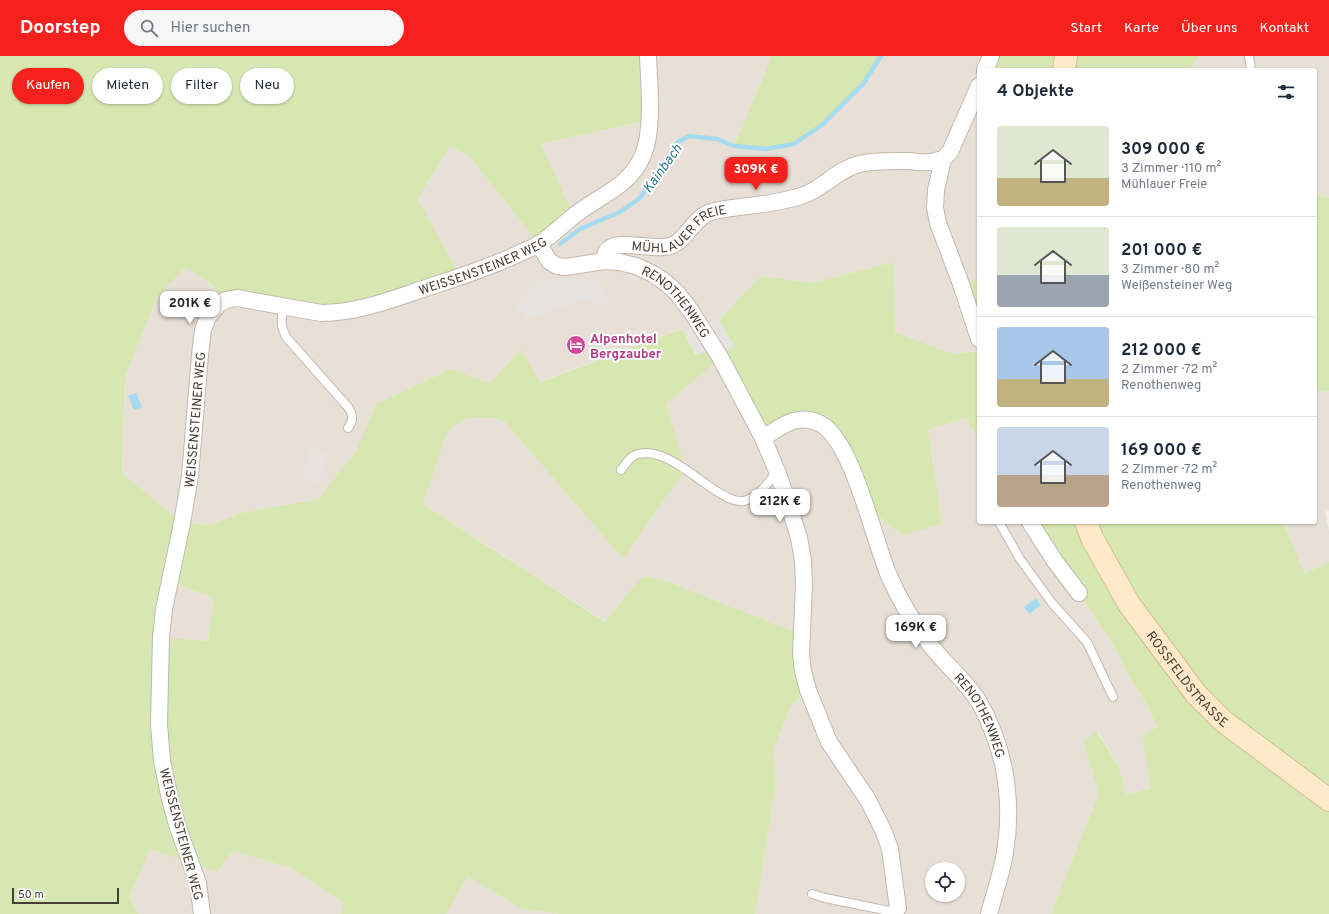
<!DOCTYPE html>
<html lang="de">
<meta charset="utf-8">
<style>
body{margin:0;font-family:Overpass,sans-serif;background:#f6f6f7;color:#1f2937;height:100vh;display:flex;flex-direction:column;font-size:15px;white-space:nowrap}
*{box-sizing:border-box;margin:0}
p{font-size:13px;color:#747a83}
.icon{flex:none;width:22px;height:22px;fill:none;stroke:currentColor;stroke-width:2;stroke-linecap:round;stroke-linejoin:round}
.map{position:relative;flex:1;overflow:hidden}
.details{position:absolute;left:977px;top:12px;width:340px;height:456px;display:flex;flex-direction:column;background:#fff;border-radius:4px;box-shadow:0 1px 3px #0004}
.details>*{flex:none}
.guide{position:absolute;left:12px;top:12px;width:380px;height:36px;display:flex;gap:8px}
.controls{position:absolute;left:925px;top:806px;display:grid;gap:8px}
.controls a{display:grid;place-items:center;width:40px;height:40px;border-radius:50%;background:#fff;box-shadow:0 1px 3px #0004;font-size:20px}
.scale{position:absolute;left:12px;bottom:10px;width:107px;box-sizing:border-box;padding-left:4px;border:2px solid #473f37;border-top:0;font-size:11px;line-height:14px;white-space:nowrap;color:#473f37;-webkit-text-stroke:3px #fff;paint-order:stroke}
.price{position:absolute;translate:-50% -34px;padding:0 9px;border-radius:8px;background:#fff;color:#222;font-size:13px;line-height:26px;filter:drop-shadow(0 1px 2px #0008)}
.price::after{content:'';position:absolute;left:50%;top:24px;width:12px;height:9px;margin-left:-6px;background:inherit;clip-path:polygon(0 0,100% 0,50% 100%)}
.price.active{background:#f6211d;color:#fff}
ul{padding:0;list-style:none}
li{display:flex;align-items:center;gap:12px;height:100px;padding:0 20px}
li+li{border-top:1px solid #e0e1e3}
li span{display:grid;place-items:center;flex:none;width:112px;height:80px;border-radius:4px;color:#555}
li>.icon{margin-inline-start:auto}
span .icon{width:48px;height:48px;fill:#fffc;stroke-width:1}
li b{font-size:17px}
h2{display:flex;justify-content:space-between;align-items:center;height:48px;padding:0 20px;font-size:17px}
.tag{padding:0 14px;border-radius:18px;background:#fff;box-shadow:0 1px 3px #0004;font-size:14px;line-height:36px}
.tag.active{background:#f6211d;color:#fff}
header{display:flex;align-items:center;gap:24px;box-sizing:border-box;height:56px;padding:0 20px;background:#f6211d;color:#fff}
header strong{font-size:19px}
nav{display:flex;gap:22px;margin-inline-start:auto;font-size:14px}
.search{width:280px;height:36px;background:#f6f6f7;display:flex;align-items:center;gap:10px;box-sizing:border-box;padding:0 14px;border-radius:22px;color:#747a83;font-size:15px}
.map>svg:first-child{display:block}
.residential{fill:#e8e0d6;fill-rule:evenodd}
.green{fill:#d6e7b2;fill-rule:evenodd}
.parking{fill:#e5e2e0}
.water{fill:#a6dbef}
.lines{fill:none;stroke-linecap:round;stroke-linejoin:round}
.stream{stroke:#a6dbef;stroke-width:4.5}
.service-casing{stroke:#c2b8ae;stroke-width:10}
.minor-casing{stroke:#c2b8ae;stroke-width:18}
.secondary-casing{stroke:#d3bc99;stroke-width:24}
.service{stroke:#fff;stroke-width:8}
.minor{stroke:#fff;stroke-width:16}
.secondary{stroke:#feeac8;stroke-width:22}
.labels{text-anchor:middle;stroke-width:4;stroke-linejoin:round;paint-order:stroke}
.street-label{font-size:13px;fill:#473f37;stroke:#fff}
.hotel-label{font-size:13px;font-weight:bold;fill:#b23c85;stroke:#fff;text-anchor:start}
.water-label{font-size:14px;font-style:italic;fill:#2c7a99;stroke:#fff}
</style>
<header>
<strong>Doorstep</strong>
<div class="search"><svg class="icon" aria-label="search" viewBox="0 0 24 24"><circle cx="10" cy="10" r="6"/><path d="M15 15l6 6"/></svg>Hier suchen</div>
<nav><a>Start</a><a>Karte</a><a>Über uns</a><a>Kontakt</a></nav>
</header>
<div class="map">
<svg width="1329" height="858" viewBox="0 0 1329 858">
<rect width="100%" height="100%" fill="#f4efe8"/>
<path class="residential" d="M648 0H772L734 90 766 93 863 28 881 0H991L979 14V223L961 227 979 283V295L954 298 895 276 893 206 812 227 761 220 719 264 699 268 684 277 681 273 539 326 521 293 490 327 451 313 376 348 356 395 318 443 241 457 211 469 182 467 122 417 125 321 157 241 186 211 197 217 218 235 226 244 459 220 418 143 450 90 470 101 539 188 574 160 541 88 649 64Z
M1199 0H1329V142L1315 138V14H1190Z
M720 301 788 366 822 369 881 462 888 469 942 468 928 374 966 362 979 384V466H1030L1111 585 1128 618 1147 649 1157 671 1144 680 1150 732 1127 739 1118 709 1098 676 1083 686 1099 737 1051 858H755L776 728 773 694 791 650 808 634 802 579 664 524 643 520 606 566 423 448 446 380 452 372 458 367 472 362 483 361 504 365 623 503 686 413 666 348ZM932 813H958V839H932Z
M1315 335H1329V454L1325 456 1329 474V506L1305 518 1283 466H1315Z
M169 526 213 541 208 585 161 581Z
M150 793 217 816 233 795 291 812 343 846 341 858H138L129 841Z
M468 820 522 853 561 858H446Z"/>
<path class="green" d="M0 0H648L649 64 541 88 574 160 539 188 470 101 450 90 418 143 460 221 351 254 226 244C215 231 201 218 185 212L157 241 125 321 122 417 182 467 211 469 241 457 318 443 356 395 376 348 451 313 490 327 521 293 540 326 682 273 696 299 714 292 734 290 719 264 761 220 812 227 893 206 895 276 954 298 979 295V384L966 362 928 374 942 468 904 479 888 469 881 462 869 459 843 394 807 364 763 382 720 302 666 348 686 413 623 503 504 365C480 359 462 358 446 380L423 448 605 566 643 520 664 524 802 579 808 634 791 650 773 694 776 728 755 858H561L522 853 468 820 446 858H341L343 846 291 812 233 795 217 816 150 793 129 841 138 858H0ZM169 526 213 541 208 585 161 581Z
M772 0H881L863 28 822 69 794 88 766 93 734 90Z
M991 0H1199L1190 14H985Z
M1315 138 1329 142V335H1315Z
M979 223V283L961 228Z
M1030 466H1283L1305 518 1329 506V858H1051L1099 737 1083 686 1097 676 1118 709 1127 739 1150 732 1143 680 1157 671 1147 649 1128 618 1111 585Z"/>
<path class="parking" d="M550 222 597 223 609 247 599 251 586 243 528 263 515 251 537 226Z
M719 264 734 290 718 299 714 292 697 299 684 277 699 268Z
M310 392 328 397 320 427 303 422Z"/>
<path class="water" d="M136 337 142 351 134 354 128 340Z
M1036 542 1041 549 1029 558 1024 551Z"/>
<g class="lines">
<path class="stream" d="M560 188 580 173 620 156 640 142 678 86 689 80 717 83 734 90 766 93 794 88 822 69 863 28 881 0"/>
<g class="service-casing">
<path id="service" d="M1249 0 1251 14
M284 250C281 264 280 268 286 281L348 351C353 359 354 364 348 372
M621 414C624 410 628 404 632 401 636 398 642 397 647 397 680 398 720 449 744 445 758 442 769 426 777 415
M999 466 1020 503 1052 547 1087 586 1113 641
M812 838 825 842 894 856 898 852"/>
</g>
<g class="minor-casing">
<g id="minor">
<path d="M985 14 991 0"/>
<path d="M979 30 950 96 943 103 936 134 935 152 938 167 961 228 979 283"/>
<path id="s1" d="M539 188 549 205 557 210 566 211 604 205 619 206 636 210 653 218 665 226 677 237 691 255 720 301 763 382 777 415 789 449 799 482 803 504 804 529 801 598 803 615 808 634 829 686 868 744 884 776 890 793 898 852"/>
<path id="s2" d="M604 205C605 202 605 198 606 196 615 180 656 197 673 189 687 182 693 165 706 158 716 153 728 153 739 151 760 149 781 146 801 140 822 134 836 114 859 108 876 104 893 105 910 105 916 106 923 107 928 106 933 106 938 104 943 103"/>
<path id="s3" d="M763 382C782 370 798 356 821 368 854 387 874 487 890 522 901 547 915 569 931 590 946 609 966 625 979 646 990 665 998 687 1003 708 1009 737 1010 767 1005 796 1002 817 994 838 989 858"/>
<path d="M1030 466 1054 504 1079 537"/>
<path id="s4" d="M202 858 198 827 178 772 170 743 162 705 159 668 161 581 164 553 182 467 190 420 200 299 203 274 208 261 219 248 226 244 237 242 321 257C362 257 400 240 438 228 466 219 493 210 520 197 526 194 533 192 539 188 553 179 565 166 579 156 603 138 631 129 643 99 654 72 649 29 648 0"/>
</g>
</g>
<g class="secondary-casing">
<g id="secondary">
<path d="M1064 14 1066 0"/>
<path id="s5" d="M1086 466 1092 482 1129 548 1196 638 1223 665 1329 744"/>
</g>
</g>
<use href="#service" class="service"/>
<use href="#minor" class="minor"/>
<use href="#secondary" class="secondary"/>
</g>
<defs>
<g id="hotel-disc" transform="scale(1)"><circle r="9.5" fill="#d1479c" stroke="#fff"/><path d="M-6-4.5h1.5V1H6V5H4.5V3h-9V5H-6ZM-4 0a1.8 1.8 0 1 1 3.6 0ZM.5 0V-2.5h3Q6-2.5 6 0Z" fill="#fff"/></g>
</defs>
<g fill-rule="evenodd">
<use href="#hotel-disc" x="576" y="289"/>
</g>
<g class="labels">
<g class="street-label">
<text dy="5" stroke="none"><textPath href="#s2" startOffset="91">MÜHLAUER FREIE</textPath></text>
<text dy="5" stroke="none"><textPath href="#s4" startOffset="898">WEISSENSTEINER WEG</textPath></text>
<text dy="5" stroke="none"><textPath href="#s1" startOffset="164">RENOTHENWEG</textPath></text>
<text dy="5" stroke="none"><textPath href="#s4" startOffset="503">WEISSENSTEINER WEG</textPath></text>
<text dy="5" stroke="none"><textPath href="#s5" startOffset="188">ROSSFELDSTRASSE</textPath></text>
<text dy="5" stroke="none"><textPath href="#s3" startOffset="400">RENOTHENWEG</textPath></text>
<text transform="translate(182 778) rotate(75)" y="5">WEISSENSTEINER WEG</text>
</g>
<g class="hotel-label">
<text x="590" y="287">Alpenhotel<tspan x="590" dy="15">Bergzauber</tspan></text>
</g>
<g class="water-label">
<text transform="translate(662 112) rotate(-54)" y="5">Kainbach</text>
</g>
</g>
</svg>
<div class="controls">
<a><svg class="icon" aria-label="locate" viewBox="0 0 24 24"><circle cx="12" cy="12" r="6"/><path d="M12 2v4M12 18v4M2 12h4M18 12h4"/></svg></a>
</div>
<div class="scale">50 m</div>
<b class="price active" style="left:756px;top:135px">309K €</b>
<b class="price" style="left:190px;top:269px">201K €</b>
<b class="price" style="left:780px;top:467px">212K €</b>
<b class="price" style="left:916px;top:593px">169K €</b>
<div class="guide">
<a class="tag active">Kaufen</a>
<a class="tag">Mieten</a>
<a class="tag">Filter</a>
<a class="tag">Neu</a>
</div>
<section class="details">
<h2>4 Objekte<svg class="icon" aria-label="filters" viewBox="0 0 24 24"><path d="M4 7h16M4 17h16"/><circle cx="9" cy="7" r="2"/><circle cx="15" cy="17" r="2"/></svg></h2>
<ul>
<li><span style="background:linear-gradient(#dfe7d0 65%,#c2b280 0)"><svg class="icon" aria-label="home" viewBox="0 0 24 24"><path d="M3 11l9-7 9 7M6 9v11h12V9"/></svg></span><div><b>309 000 €</b><p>3 Zimmer · 110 m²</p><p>Mühlauer Freie</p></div></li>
<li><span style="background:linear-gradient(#dfe7d0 60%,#9aa5b1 0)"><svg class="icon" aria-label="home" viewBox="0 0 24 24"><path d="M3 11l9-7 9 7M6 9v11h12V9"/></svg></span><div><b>201 000 €</b><p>3 Zimmer · 80 m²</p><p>Weißensteiner Weg</p></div></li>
<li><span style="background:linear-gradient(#a9c7e8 65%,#c2b280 0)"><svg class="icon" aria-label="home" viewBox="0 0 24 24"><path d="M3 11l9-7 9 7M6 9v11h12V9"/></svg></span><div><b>212 000 €</b><p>2 Zimmer · 72 m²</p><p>Renothenweg</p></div></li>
<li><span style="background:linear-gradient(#c9d6e8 60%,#b9a48a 0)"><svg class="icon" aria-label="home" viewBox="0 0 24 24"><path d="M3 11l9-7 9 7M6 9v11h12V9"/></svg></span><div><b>169 000 €</b><p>2 Zimmer · 72 m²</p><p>Renothenweg</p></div></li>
</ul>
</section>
</div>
